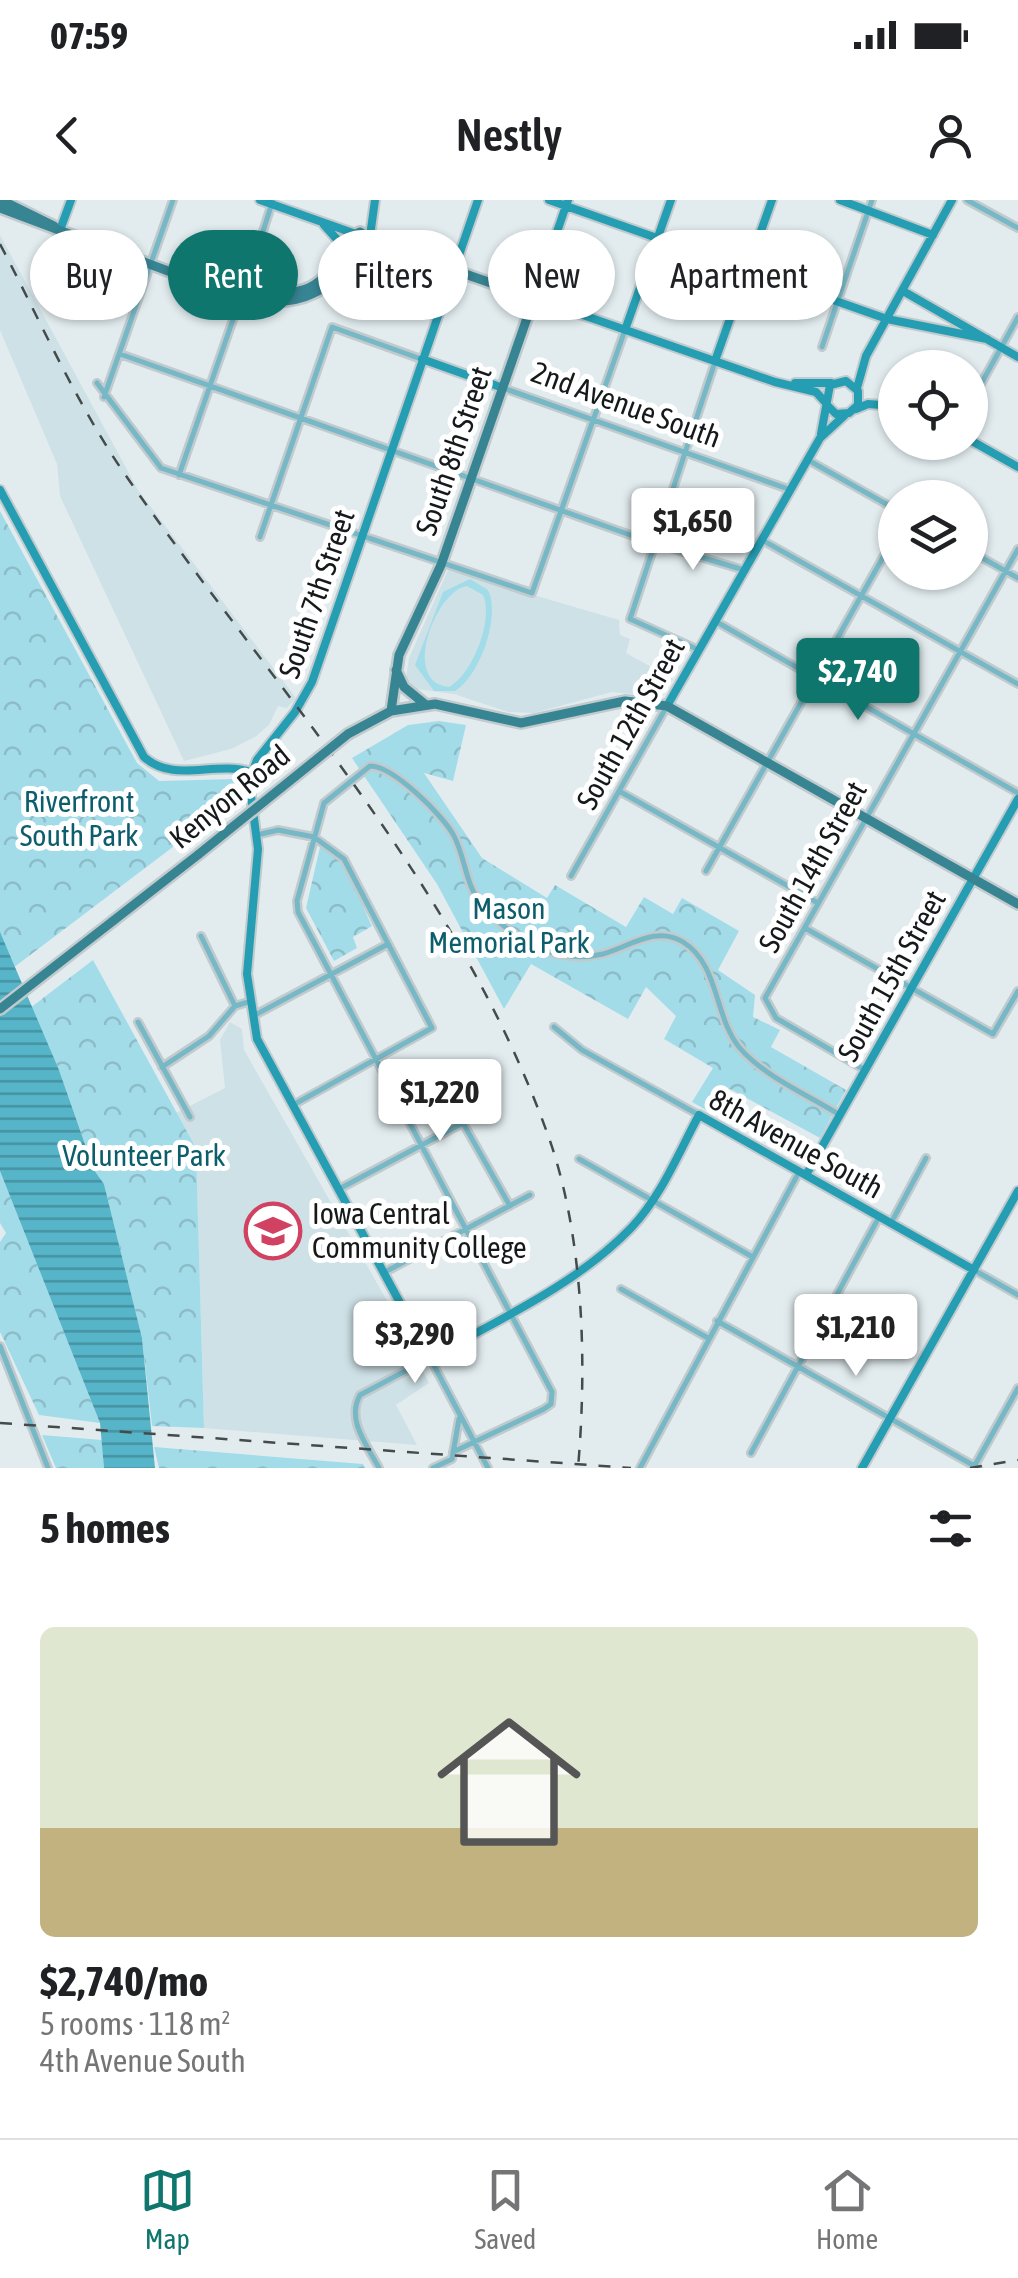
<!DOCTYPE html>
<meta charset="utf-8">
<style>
body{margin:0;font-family:"Asap Condensed",sans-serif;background:#f2f2f2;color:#202124;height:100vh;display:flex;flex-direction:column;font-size:38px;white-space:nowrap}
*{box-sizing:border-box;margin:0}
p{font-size:32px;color:#757577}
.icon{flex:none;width:55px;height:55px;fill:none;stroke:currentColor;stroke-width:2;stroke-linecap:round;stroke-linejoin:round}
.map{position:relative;height:1268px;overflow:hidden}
.side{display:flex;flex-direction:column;background:#fff;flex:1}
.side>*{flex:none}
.guide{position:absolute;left:30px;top:30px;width:960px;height:90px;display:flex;gap:20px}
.buttons{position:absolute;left:878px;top:150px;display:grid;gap:20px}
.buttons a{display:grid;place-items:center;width:110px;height:110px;border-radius:50%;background:#fff;box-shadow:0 2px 8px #0004;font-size:50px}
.price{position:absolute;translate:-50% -85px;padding:0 22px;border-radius:10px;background:#fff;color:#222;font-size:32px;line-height:65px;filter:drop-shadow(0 2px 5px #0008)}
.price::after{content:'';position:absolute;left:50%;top:60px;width:30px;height:22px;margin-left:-15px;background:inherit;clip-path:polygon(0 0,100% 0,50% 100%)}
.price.selected{background:#0f766e;color:#fff}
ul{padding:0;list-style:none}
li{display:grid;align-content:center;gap:20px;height:530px;padding:0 40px}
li+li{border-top:2px solid #e0e0e0}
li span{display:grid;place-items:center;height:310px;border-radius:15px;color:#555}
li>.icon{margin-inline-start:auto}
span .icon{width:180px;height:180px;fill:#fffc;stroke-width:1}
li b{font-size:42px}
h2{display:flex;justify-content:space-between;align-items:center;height:120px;padding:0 40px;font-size:42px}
.pill{padding:0 35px;border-radius:45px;background:#fff;box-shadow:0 2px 8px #0004;font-size:35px;line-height:90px}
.pill.selected{background:#0f766e;color:#fff}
.status{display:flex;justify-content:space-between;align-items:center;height:70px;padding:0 50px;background:#fff;direction:ltr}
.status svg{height:28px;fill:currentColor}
header{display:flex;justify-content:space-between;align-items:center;height:130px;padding:0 40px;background:#fff;font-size:45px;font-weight:600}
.tab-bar{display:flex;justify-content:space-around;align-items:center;height:140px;border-top:2px solid #e0e0e0;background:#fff;font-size:28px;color:#757577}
.tab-bar a{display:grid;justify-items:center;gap:5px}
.tab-bar .selected{color:#0f766e}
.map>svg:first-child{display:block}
.built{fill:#cee1e6}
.green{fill:#a3dce9;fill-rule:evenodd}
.park{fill:url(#park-crowns)}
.water{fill:url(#water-rules)}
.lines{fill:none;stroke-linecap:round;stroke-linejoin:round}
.street-casing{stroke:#c1cacd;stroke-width:10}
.secondary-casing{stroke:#c1cacd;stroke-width:12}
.primary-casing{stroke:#c1cacd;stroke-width:14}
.street{stroke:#77b8c6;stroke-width:5}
.secondary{stroke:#259eb3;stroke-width:8}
.primary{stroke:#378493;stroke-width:9}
.rail{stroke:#454a4b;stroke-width:2.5;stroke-dasharray:12 12;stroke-linecap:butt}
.primary-bridge-casing{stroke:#c1cacd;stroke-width:14;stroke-linecap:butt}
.primary-bridge{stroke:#378493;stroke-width:9}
.labels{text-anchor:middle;stroke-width:10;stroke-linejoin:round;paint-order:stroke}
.street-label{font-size:30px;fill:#16191a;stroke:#fff}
.park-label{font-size:30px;fill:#0c5e6c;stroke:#fff}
.poi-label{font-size:30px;fill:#16191a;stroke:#fff;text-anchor:start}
</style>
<div class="status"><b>07:59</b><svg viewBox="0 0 49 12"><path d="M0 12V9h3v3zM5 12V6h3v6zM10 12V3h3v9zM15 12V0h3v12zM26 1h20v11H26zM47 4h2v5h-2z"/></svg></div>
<header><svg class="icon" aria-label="back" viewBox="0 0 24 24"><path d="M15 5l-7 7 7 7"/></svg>Nestly<svg class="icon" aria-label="person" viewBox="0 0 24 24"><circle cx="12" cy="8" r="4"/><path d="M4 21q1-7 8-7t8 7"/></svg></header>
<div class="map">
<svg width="1018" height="1268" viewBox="0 0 1018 1268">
<defs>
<pattern id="park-crowns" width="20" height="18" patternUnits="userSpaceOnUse" patternTransform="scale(2.5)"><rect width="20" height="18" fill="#a3dce9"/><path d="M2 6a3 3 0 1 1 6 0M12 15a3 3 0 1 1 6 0" fill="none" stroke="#8cbcc7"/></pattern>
<pattern id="water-rules" width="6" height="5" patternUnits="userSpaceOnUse" patternTransform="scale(2.5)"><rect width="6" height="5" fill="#56b5c8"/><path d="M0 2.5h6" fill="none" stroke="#4692a2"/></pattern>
</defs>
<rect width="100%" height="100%" fill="#e2ecef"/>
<path class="built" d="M0 35 138 290 296 498 287 508 278 506 269 525 255 537 231 549 184 561 60 296 57 264 0 130Z
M448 370 619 420 620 435 630 439 626 453 673 479 662 497 612 492 534 513 508 512 454 494 417 489 406 479 409 458Z
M230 822 242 829 244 850 394 1113 362 1134 372 1150 404 1134 429 1183 396 1205 417 1245 204 1228 196 948 176 913 225 888 220 840Z"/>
<path class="green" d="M470 379 488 390C501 416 480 476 455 491H434L415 465 443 392ZM467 386 483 395C494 420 472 475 449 487 400 482 436 390 467 386Z"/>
<path class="park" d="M0 311 137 563 159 581 234 579 235 600 13 768 0 735Z
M439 521 466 525 453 581 424 573 482 658 547 698 555 685 626 727 644 697 673 714 682 698 739 731 718 770 755 795 753 817 780 830 771 847 846 890 820 938 730 889 715 915 692 902 713 868 664 839 676 816 646 787 628 819 531 764 504 809 437 684 352 558 408 525Z
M320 647C347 654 360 702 372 726L353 737 357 748 334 761 306 708Z
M93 760 196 948 204 1228 152 1226 142 1138 104 984 94 970 59 870 30 808Z
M0 971 100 1223 39 1215 0 1132V1042L6 1033 0 1023Z
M42 1235 102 1240 104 1268H56Z
M154 1247 363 1264 365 1268H159Z"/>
<path class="water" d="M0 732 59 870 94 970 104 984 142 1138 155 1268H104L100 1223 0 971Z"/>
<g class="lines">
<g class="street-casing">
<path id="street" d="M967 0 1018 28
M257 50 273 0
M56 54 59 32
M822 147 872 0
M120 154 653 343 744 370
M97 183 161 268 532 393 625 130
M503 188 791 290
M104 197 173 0
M970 204 1018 117
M808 260 895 309
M179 275 236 111
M260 337 332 127 421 159
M762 340 1018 484
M970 351 1018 378
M715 421 1018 593
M699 450 630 419 715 162
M619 591 818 703
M257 635 278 630 314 637 344 659 432 828 293 905
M706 671 895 336
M571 676 667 506
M805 728 993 834 1018 791
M201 736 235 806
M235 806 248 802
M253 816 388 744
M138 822 190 917
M554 827 582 850 699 915
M162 867 209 836 235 806
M865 870 776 818 765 798 1018 349
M579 959 751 1056
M339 989 463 923 510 1006
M891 1023 926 958
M974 1070 1018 1095
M385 1072 530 995
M621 1089 708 1138
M717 1121 978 1268
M0 1146 48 1268
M453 1252 544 1209 551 1204 552 1192 298 712 297 701 324 603 370 566C392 565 444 616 454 636 466 659 465 686 483 706 514 740 556 765 603 754 629 747 656 725 683 742 719 764 714 816 739 847 763 876 808 895 840 915
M751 1253 879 1017
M975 1265 1018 1188
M379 1268C367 1245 346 1220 360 1195L430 1158 488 1268
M433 1268 452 1259 459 1219
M640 1268 799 972"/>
</g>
<g class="secondary-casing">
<path id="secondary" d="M260 0 353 33
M478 0 312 482 295 512 257 560 249 581 258 649 247 774 257 839 430 1158C498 1120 576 1085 631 1028 661 997 679 952 699 915L974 1070
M549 0 887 119 987 139
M568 0 534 98 775 182 816 192 826 203
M840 0 933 35
M324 25 343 46
M60 30 71 0
M370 36 375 0
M903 91 1018 157
M625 130 671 0
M422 159 503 188
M715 161 772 0
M795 183H831
M857 188 866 156 952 0
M856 209 868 204 895 206
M821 234 830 185 846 181 858 191V205L849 213 836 214 827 205
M970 240 1018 267
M0 290 144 557C174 584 215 560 251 572
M667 506 820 238 845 215
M806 975 1018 599
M862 1268 1018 991"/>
</g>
<g class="primary-casing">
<path id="primary" d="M1 0 54 26
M0 8 232 95C258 101 287 106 312 94 344 80 357 54 397 52
M214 86C275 92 322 112 345 39L360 32 382 45 534 98 441 365 399 455 391 511
M396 470 404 487 426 505
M348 534 391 511 435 504 521 523 625 501 667 506 1018 704
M0 809 199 654"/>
</g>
<use href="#street" class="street"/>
<use href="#secondary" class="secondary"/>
<use href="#primary" class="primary"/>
<path class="rail" d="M0 44C42 124 79 210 131 283 280 496 460 688 549 938 584 1038 587 1164 578 1268
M0 1223 631 1268
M970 1268 1018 1260"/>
<g class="primary-bridge-casing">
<path id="primary-bridge" d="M199 654 348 534"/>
</g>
<use href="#primary-bridge" class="primary-bridge"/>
</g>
<defs>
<g id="university-ring" transform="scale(2.875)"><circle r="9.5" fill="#fff" stroke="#d14161" stroke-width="1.5"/><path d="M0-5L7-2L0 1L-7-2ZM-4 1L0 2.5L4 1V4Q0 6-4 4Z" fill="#d14161"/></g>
</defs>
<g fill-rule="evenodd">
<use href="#university-ring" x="273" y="1031"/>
</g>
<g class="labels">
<g class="street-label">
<text transform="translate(626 205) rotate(20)" y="10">2nd Avenue South</text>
<text transform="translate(454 251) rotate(-71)" y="10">South 8th Street</text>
<text transform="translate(317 394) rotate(-71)" y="10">South 7th Street</text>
<text transform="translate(631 524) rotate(-61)" y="10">South 12th Street</text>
<text transform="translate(230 597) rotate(-39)" y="10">Kenyon Road</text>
<text transform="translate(813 667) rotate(-61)" y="10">South 14th Street</text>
<text transform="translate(892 776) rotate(-61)" y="10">South 15th Street</text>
<text transform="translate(796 944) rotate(29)" y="10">8th Avenue South</text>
</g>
<g class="park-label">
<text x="79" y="612">Riverfront<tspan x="79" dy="34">South Park</tspan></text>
<text x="509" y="719">Mason<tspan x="509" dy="34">Memorial Park</tspan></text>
<text x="144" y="966">Volunteer Park</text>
</g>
<g class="poi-label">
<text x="312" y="1024">Iowa Central<tspan x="312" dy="34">Community College</tspan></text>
</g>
</g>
</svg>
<div class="buttons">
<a><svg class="icon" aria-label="locate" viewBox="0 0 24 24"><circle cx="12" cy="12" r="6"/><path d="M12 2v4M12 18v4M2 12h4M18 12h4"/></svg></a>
<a><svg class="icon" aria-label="layers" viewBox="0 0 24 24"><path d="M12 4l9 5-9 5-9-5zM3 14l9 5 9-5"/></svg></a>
</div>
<b class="price" style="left:693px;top:373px">$1,650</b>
<b class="price selected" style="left:858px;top:523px">$2,740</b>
<b class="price" style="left:440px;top:944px">$1,220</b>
<b class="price" style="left:856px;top:1179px">$1,210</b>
<b class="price" style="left:415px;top:1186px">$3,290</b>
<div class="guide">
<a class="pill">Buy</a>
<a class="pill selected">Rent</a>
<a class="pill">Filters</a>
<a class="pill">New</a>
<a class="pill">Apartment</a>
</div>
</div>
<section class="side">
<h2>5 homes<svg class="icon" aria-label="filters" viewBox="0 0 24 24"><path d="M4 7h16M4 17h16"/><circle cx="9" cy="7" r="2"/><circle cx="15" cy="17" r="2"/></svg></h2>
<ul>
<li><span style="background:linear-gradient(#dfe7d0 65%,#c2b280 0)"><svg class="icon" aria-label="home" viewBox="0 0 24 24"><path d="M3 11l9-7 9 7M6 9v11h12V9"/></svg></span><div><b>$2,740/mo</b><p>5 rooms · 118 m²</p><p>4th Avenue South</p></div></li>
</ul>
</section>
<nav class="tab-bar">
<a class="selected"><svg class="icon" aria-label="map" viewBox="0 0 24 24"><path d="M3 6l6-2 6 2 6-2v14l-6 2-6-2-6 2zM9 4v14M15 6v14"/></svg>Map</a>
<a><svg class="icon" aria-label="saved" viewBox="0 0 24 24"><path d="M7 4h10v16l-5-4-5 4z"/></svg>Saved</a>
<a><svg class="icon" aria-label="home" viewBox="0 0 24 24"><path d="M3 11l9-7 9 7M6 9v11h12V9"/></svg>Home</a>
</nav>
